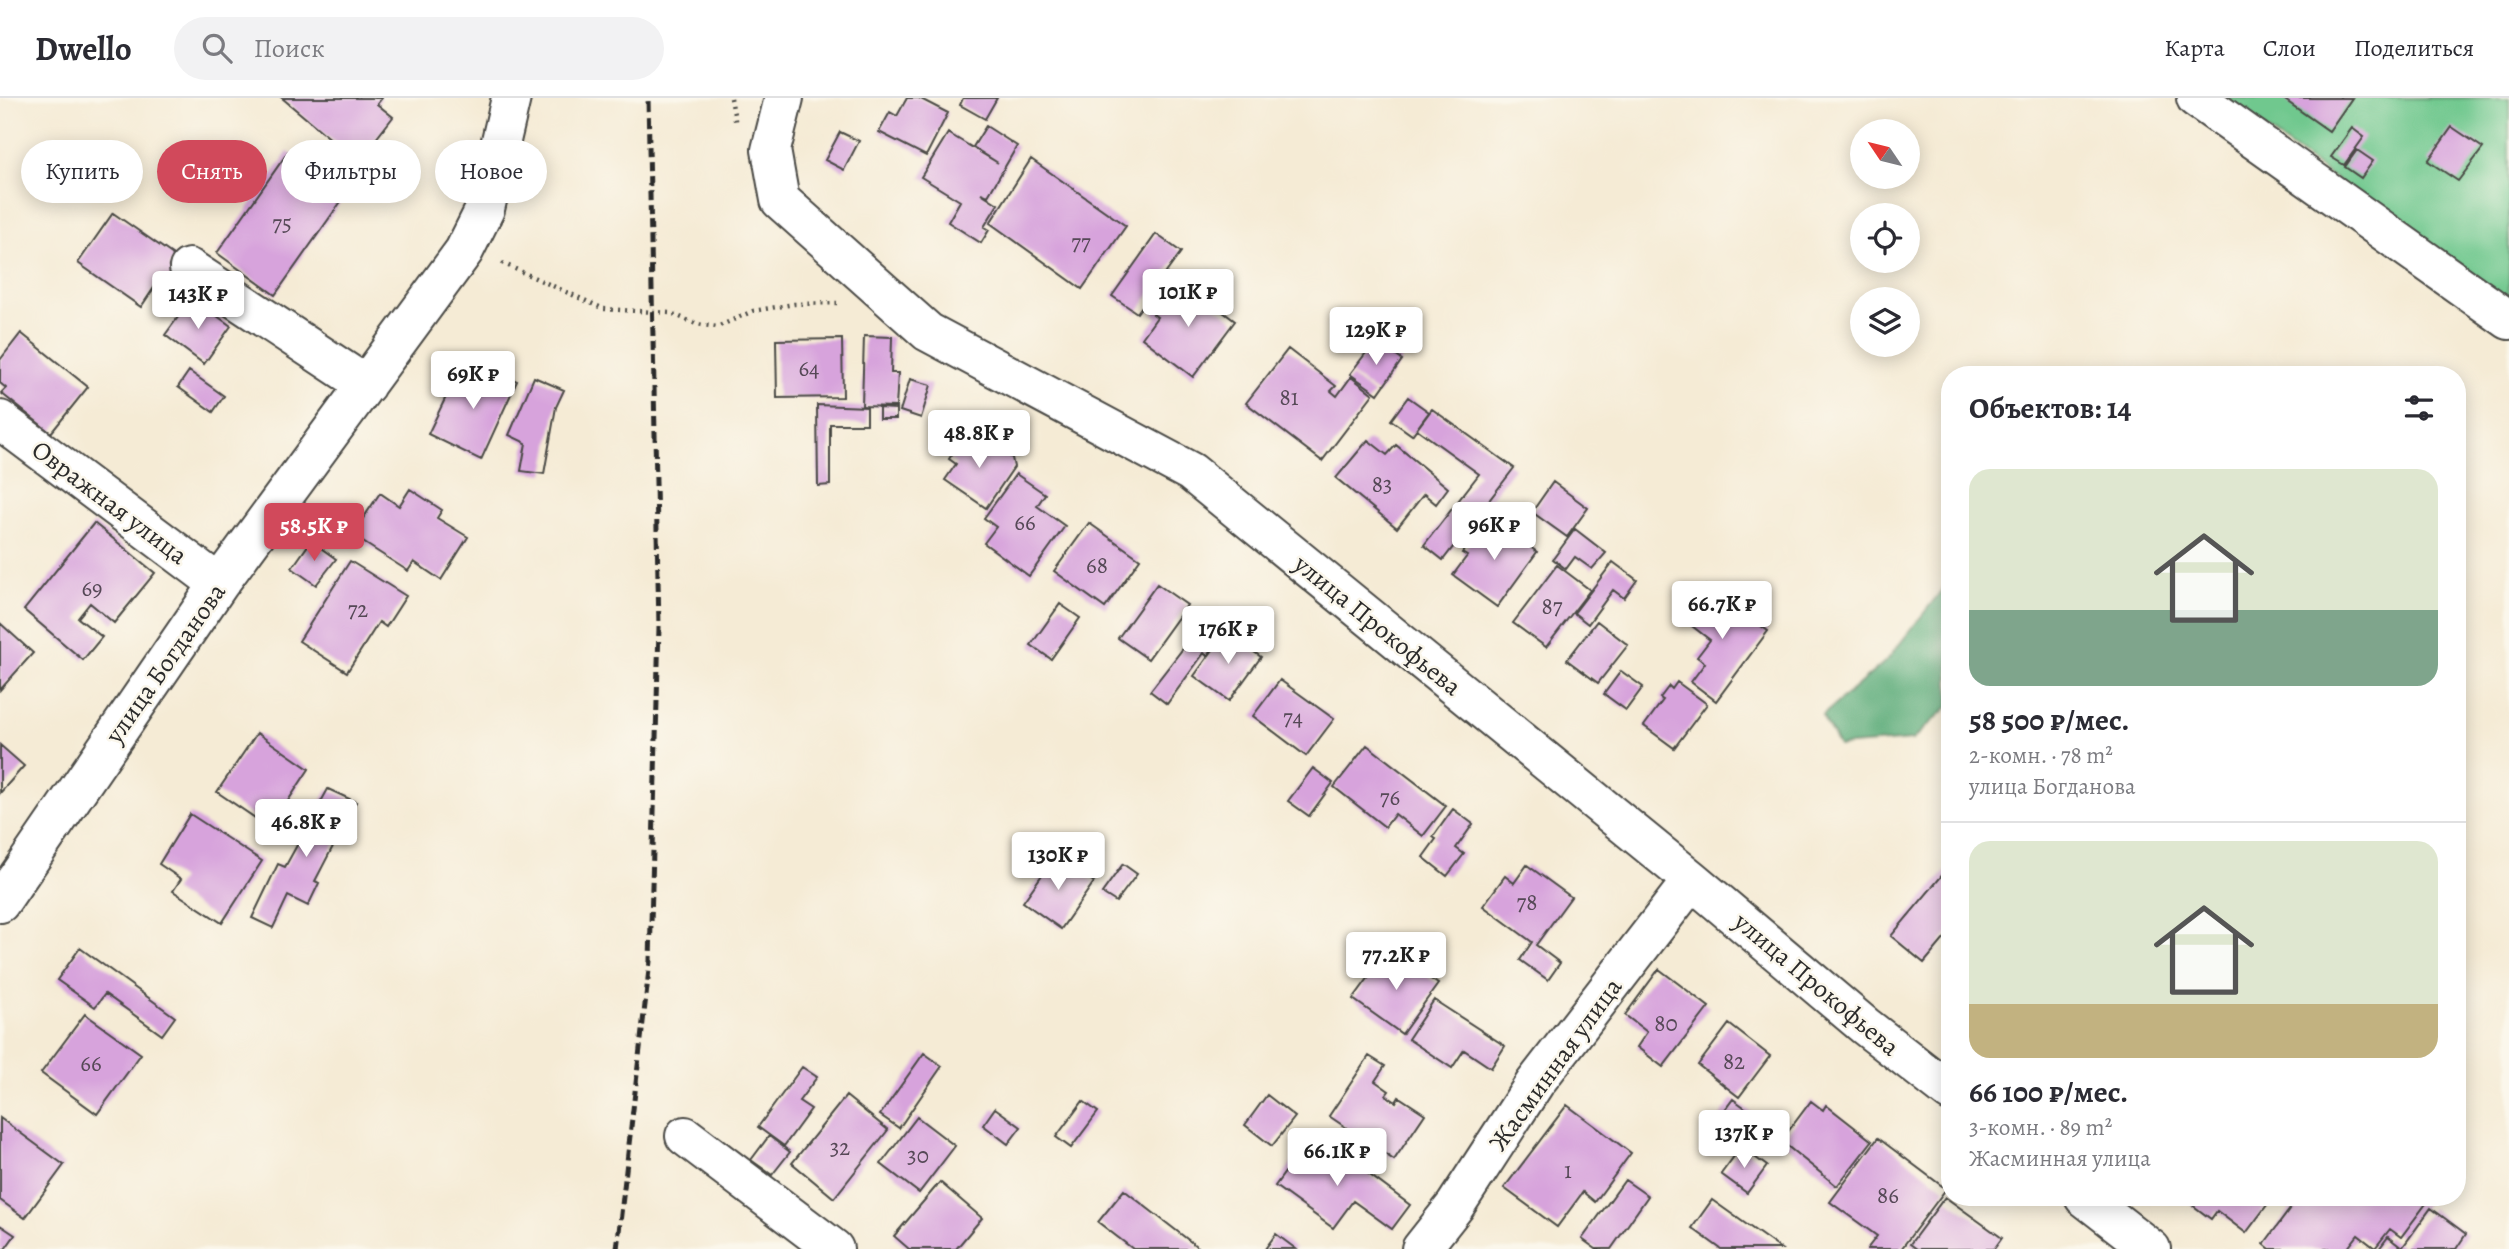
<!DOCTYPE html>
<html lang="ru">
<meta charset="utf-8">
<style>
body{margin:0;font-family:Alegreya,serif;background:#f2f2f3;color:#2b2b33;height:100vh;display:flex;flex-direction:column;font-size:26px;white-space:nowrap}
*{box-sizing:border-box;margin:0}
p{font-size:23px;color:#7c7c81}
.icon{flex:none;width:38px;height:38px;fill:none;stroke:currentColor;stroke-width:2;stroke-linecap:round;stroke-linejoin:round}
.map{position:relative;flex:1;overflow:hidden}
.drawer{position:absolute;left:1941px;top:268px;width:525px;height:840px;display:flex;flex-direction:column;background:#fff;border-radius:28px;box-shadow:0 4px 18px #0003}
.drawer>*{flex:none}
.guide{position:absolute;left:21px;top:42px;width:665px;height:63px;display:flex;gap:14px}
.needle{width:46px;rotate:305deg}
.controls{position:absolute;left:1850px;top:21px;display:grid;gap:14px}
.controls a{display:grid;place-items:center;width:70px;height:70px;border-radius:50%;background:#fff;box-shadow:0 4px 18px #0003;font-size:35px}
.price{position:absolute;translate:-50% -60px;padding:0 16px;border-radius:7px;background:#fff;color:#222;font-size:23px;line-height:46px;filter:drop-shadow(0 2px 4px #0008)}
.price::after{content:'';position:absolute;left:50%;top:42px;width:21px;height:16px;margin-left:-10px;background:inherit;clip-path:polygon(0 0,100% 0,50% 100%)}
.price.current{background:#d1495b;color:#fff}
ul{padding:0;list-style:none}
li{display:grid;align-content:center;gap:14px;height:371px;padding:0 28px}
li+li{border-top:2px solid #e1e1e2}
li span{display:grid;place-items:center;height:217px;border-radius:21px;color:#555}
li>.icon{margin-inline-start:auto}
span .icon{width:126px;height:126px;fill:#fffc;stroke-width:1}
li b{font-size:30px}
h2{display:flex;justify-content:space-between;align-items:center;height:84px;padding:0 28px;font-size:30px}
.chip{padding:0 24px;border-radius:32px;background:#fff;box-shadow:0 4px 18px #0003;font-size:24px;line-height:63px}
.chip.current{background:#d1495b;color:#fff}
header{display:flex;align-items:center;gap:42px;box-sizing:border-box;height:98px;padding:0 35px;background:#fff;border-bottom:2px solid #e1e1e2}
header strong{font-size:33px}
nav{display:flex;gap:38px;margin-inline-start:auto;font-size:24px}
.search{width:490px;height:63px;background:#f2f2f3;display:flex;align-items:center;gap:18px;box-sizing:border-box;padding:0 24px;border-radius:38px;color:#7c7c81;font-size:26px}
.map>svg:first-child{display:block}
.green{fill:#70c88e;stroke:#4e7a5c;stroke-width:2}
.forest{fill:#5cac79;stroke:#446c52;stroke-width:2}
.building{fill:#d7a3dc}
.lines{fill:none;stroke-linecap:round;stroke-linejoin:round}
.minor-casing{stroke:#494844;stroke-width:42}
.path{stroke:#494844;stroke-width:4.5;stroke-dasharray:2 5;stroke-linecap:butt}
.minor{stroke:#fff;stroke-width:38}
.rail{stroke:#2b2b2b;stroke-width:5;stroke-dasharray:10 5;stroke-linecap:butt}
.labels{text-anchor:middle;stroke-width:5;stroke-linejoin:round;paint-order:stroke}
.number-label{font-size:23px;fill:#564957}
.street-label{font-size:26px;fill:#2b2b2b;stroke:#fbf7ec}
</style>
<header>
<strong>Dwello</strong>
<div class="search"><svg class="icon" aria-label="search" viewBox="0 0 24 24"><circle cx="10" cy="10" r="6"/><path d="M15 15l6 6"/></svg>Поиск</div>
<nav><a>Карта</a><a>Слои</a><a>Поделиться</a></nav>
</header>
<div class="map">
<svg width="2509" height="1151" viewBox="0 0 2509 1151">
<rect width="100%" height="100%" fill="#fbf7ec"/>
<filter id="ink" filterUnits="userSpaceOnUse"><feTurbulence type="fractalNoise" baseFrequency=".0143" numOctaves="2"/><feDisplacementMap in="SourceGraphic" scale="14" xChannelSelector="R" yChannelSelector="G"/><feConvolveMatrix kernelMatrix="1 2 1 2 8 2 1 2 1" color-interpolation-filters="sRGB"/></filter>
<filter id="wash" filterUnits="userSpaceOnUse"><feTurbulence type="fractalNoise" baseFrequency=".00686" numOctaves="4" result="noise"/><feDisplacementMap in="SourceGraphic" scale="28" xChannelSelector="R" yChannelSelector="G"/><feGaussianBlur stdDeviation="1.57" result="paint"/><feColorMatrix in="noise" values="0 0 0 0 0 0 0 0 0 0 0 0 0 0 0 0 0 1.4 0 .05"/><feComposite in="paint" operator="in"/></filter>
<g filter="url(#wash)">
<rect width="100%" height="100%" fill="#f5ebd5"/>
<path class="green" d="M2222 0H2509V205Z"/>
<path class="forest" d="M1949 483V608L1912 642 1839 648 1822 618 1887 562Z"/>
<g id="blocks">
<path class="building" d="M282 0H382L377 6 393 19 358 64Z
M907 0H919L948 15 926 58 879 34 890 14 897 18Z
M963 0H997L985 21 960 7Z
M2282 0H2352L2329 33Z
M986 28 1017 48 988 98 981 95 998 106 984 129 989 132 981 145 948 124 960 103 921 79 948 35 998 65 973 49Z
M2452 29 2483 50 2458 83 2428 63Z
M2352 30 2364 39 2344 67 2331 59Z
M840 34 859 43 844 72 825 62Z
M2357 52 2373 63 2361 80 2345 69Z
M288 54 347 95 275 197 217 155Z
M1031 61 1126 128 1082 191 990 125Z
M113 115 176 159 169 168 178 173 171 184 162 178 141 209 78 165Z
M1156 136 1181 154 1137 215 1112 198Z
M1183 184 1235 223 1193 279 1142 240 1157 219 1153 216 1162 204 1166 207Z
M192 200 231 228 204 266 165 237Z
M21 235 88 289 51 335 1 295 6 290 0 285V262Z
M864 238 892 239 891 275H898L896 309 862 308Z
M842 241 843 299 777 300 776 242Z
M1375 243 1402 262 1378 296 1350 276Z
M1288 251 1336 288 1331 293 1337 298 1351 279 1373 296 1322 363 1246 305Z
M486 269 517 283 481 362 428 336 459 272 480 282Z
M189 273 224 298 213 314 178 289Z
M534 279 564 292 556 309 544 376 521 373 526 345 509 337Z
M910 281 931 287 921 320 900 313Z
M1408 299 1429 314 1412 337 1391 322Z
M817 307 867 309V326H830V387L818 388Z
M879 310 896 311V321H879Z
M1432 311 1514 370 1443 462 1424 447 1479 376 1417 331Z
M966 335 994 355 1002 353 1012 360 1014 369 986 410 945 382 956 366 949 361Z
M1368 342 1387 357 1396 347 1448 390 1436 406 1424 396 1397 430 1336 380Z
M1016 376 1045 396 1037 408 1065 428 1029 478 984 445 996 429 984 420Z
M1553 384 1588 410 1567 439 1532 414Z
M410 391 442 412 437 420 468 439 441 482 414 464 408 473 352 437 380 395 399 408Z
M1489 419 1537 454 1497 509 1453 477 1467 458 1462 455Z
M94 425 155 475 114 525 90 505 78 520 102 539 83 562 24 512Z
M1089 425 1140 461 1105 510 1054 473Z
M1575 431 1606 455 1592 471 1575 459 1566 471 1553 461Z
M311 443 336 461 316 487 292 470Z
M350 463 406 498 386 529 379 524 347 574 299 543Z
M1613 464 1637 482 1624 500 1613 492 1588 526 1574 515Z
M1557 467 1590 492 1546 549 1513 525Z
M1157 486 1187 507 1148 561 1118 540Z
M1706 488 1768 533 1716 603 1691 584 1705 565 1697 559 1710 542 1683 521Z
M1060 506 1080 520 1051 561 1031 547Z
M1209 517 1227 530 1207 558 1204 555 1167 606 1150 593Z
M1597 523 1628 547 1598 585 1567 562Z
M0 525 33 555 0 592Z
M1226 534 1261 559 1229 603 1194 578Z
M1621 573 1643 589 1626 612 1604 596Z
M1280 582 1334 621 1306 658 1253 618Z
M1677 584 1707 606 1674 650 1644 628 1663 602 1660 600 1669 588 1672 591Z
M257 635 309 671 270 730 217 694Z
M0 647 24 668 0 695Z
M1367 647 1446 708 1423 738 1395 716 1385 729 1334 689Z
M1313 670 1333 685 1309 718 1288 703Z
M328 691 356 704 315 783 319 785 308 808 288 798 273 830 252 820 278 766 285 769Z
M1453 711 1473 726 1456 750 1464 756 1447 778 1423 759 1436 741 1433 739Z
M190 716 262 763 222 825 173 793 181 781 159 766Z
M1056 757 1094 784 1061 831 1023 804Z
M1123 766 1137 776 1116 804 1102 795Z
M1527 767 1571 799 1536 847 1560 865 1548 882 1520 862 1532 844 1483 808 1505 778 1514 785Z
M1950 768V834L1924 865 1891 838Z
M80 850 175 919 162 937 105 896 95 909 57 882Z
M1389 852 1438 886 1402 936 1353 901Z
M1659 871 1709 909 1663 969 1637 949 1647 934 1625 917Z
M1434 902 1505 948 1491 970 1464 952 1452 970 1408 941Z
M85 916 141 956 97 1016 41 975Z
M1729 926 1770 958 1739 999 1698 967Z
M924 955 942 968 899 1030 880 1017Z
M1369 958 1385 968 1375 983 1389 993 1386 997 1396 1004 1399 999 1425 1016 1394 1062 1329 1018Z
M802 969 817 979 799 1003 811 1011 784 1048 758 1029Z
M1267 997 1295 1019 1272 1048 1245 1027Z
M846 998 888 1032 834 1100 792 1065Z
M1733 1001 1759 1020 1741 1045 1715 1025Z
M1083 1003 1098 1014 1071 1050 1056 1039Z
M1811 1003 1823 1012 1826 1007 1872 1043 1837 1088 1781 1043Z
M1567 1007 1631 1055 1595 1104 1583 1094 1557 1129 1504 1090Z
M995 1010 1021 1029 1008 1046 983 1027Z
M917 1019 955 1048 919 1095 881 1066Z
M0 1020 64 1067 25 1120 0 1102Z
M769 1038 790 1054 772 1077 751 1062Z
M1310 1040 1348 1067 1351 1063 1410 1107 1392 1131 1353 1103 1333 1130 1275 1088Z
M1878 1040 1946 1091 1901 1151H1867L1877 1138 1830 1104Z
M1741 1049 1767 1068 1747 1095 1721 1076Z
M1625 1082 1648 1098 1611 1151H1596L1582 1141Z
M940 1084 982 1120 956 1151H909L894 1138Z
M1124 1092 1200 1151H1133L1098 1124Z
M1945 1099 2002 1140 1994 1151H1917L1910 1146Z
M2190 1099H2273L2246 1135 2217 1113 2211 1121 2187 1103Z
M2299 1099H2431L2401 1139 2390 1131 2375 1150 2358 1137 2347 1151H2270L2264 1146Z
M1712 1102 1781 1151H1721L1692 1130Z
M2431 1110 2466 1136 2456 1151H2379L2388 1139 2402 1150Z
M0 1127 15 1137 5 1151H0Z
M1276 1136 1296 1151H1265Z"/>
</g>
</g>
<g filter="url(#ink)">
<use href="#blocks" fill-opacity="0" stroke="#494844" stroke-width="2"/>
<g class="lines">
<g class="minor-casing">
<path id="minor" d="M784 0 771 52 780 102 928 234 1191 374 1692 782 1865 928 1950 994
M2196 0 2509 222
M189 170 366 287
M0 322 219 486
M0 805 219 486 464 153 485 111 511 0
M685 1038 834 1151
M2084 1099 2151 1151
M1421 1151 1455 1108 1535 985 1692 782"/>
</g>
<path class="path" d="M731 0 736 27
M502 165 604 211 671 215 696 226 717 229 753 213 794 206 837 205"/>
<use href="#minor" class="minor"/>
<path class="rail" d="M617 1151 650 863 659 529 648 0"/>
</g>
</g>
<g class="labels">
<g class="number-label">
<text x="282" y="133">75</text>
<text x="1081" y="152">77</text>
<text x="809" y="278">64</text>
<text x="1289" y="307">81</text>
<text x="1382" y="394">83</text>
<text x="1025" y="432">66</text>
<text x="1097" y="475">68</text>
<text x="92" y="498">69</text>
<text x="1552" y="516">87</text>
<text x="358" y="519">72</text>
<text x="1293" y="627">74</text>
<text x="1390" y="707">76</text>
<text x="1527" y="812">78</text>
<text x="1666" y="933">80</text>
<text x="1734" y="971">82</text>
<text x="91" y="973">66</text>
<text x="840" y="1057">32</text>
<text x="918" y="1065">30</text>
<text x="1568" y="1080">1</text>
<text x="1888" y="1105">86</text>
</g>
<g class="street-label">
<text transform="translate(110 404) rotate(37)" y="9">Овражная улица</text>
<text transform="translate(1378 527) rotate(39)" y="9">улица Прокофьева</text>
<text transform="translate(165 565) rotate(-55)" y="9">улица Богданова</text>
<text transform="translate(1817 886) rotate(40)" y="9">улица Прокофьева</text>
<text transform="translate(1555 966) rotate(-54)" y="9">Жасминная улица</text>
</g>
</g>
</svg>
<div class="controls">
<a><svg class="needle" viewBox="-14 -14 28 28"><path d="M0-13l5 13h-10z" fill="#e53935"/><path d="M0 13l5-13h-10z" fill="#7c7c81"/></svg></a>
<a><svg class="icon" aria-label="locate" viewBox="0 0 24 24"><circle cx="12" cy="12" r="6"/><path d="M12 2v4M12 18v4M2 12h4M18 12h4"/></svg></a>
<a><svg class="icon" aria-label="layers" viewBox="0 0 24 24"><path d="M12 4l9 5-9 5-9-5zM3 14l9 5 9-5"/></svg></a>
</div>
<b class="price" style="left:1188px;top:231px">101K ₽</b>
<b class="price" style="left:198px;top:233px">143K ₽</b>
<b class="price" style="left:1376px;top:269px">129K ₽</b>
<b class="price" style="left:473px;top:313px">69K ₽</b>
<b class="price" style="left:979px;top:372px">48.8K ₽</b>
<b class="price" style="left:1494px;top:464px">96K ₽</b>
<b class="price current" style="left:314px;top:465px">58.5K ₽</b>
<b class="price" style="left:1722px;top:543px">66.7K ₽</b>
<b class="price" style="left:1228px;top:568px">176K ₽</b>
<b class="price" style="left:306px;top:761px">46.8K ₽</b>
<b class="price" style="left:1058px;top:794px">130K ₽</b>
<b class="price" style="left:1396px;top:894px">77.2K ₽</b>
<b class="price" style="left:1744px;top:1072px">137K ₽</b>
<b class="price" style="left:1337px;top:1090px">66.1K ₽</b>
<div class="guide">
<a class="chip">Купить</a>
<a class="chip current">Снять</a>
<a class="chip">Фильтры</a>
<a class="chip">Новое</a>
</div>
<section class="drawer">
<h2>Объектов: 14<svg class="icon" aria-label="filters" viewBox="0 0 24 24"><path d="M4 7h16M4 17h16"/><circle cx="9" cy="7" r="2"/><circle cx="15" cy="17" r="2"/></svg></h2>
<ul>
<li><span style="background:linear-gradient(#dfe7d0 65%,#7fa58c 0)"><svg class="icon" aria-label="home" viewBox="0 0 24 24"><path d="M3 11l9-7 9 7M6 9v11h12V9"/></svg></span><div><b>58 500 ₽/мес.</b><p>2-комн. · 78 m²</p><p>улица Богданова</p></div></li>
<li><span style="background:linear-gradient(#dfe7d0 75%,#c2b280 0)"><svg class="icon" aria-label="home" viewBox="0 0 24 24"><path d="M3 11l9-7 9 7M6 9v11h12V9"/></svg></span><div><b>66 100 ₽/мес.</b><p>3-комн. · 89 m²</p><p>Жасминная улица</p></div></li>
</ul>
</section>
</div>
